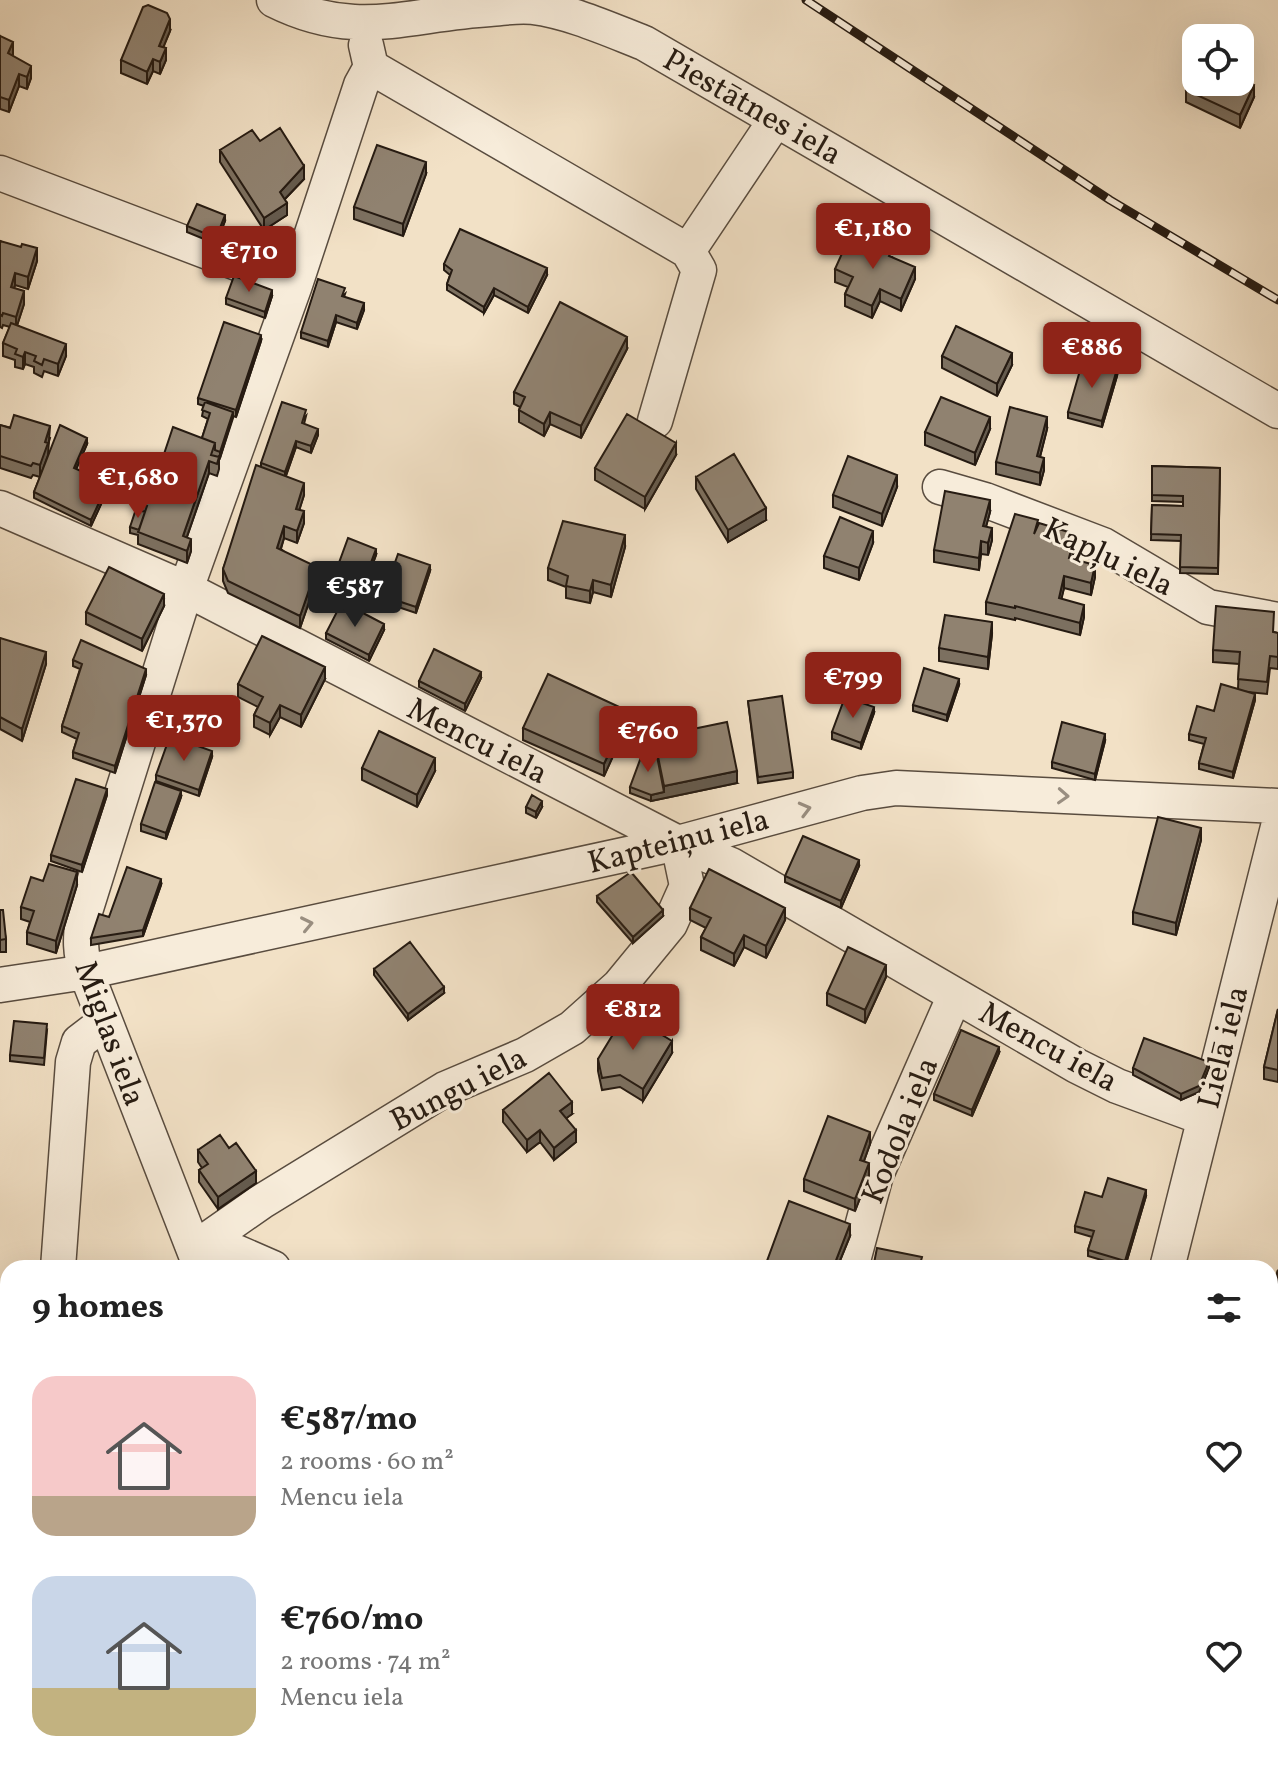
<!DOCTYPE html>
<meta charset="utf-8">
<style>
body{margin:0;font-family:Vollkorn,serif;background:#f2f2f2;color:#222;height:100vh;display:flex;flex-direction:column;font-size:30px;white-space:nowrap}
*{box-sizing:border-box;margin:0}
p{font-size:26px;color:#767676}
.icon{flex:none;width:44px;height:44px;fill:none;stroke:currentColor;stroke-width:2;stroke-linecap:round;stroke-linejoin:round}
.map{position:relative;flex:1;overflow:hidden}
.drawer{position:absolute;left:0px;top:1260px;width:1278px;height:514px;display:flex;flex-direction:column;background:#fff;border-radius:24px 24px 0 0;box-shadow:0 8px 32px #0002}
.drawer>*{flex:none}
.controls{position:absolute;left:1182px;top:24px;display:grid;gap:16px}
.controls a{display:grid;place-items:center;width:72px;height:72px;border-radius:16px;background:#fff;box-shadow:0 8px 32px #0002;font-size:40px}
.price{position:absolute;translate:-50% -68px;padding:0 18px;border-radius:8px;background:#8f2418;color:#fff;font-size:26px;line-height:52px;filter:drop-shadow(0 2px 4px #0008)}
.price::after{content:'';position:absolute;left:50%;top:48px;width:24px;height:18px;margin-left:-12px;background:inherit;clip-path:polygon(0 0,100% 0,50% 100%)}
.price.current{background:#222;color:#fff}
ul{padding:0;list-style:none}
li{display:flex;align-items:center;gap:24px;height:200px;padding:0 32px}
li span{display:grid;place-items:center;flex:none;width:224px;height:160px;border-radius:24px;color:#555}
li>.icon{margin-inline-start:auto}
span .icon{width:96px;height:96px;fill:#fffc;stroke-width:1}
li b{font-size:34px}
h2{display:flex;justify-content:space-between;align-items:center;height:96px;padding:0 32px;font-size:34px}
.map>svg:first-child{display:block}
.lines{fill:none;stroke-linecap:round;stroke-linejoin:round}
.minor-casing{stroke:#594c3f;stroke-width:37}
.minor{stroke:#f7ecda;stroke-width:34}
.rail-casing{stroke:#261b12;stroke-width:9}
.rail{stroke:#f7ecda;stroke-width:6;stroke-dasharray:18;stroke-linecap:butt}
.wall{fill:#7c7060;stroke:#261b12;stroke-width:2}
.shaded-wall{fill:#655b4e;stroke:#261b12;stroke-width:2}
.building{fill:#908270;stroke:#261b12;stroke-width:2}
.oneway{stroke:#998e80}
.labels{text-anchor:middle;stroke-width:6;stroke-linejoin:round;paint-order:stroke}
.street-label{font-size:32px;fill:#261b12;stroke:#f7ecda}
</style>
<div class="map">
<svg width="1278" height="1773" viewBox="0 0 1278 1773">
<rect width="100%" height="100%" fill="#f2e1c6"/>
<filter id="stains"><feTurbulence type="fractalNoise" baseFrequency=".0025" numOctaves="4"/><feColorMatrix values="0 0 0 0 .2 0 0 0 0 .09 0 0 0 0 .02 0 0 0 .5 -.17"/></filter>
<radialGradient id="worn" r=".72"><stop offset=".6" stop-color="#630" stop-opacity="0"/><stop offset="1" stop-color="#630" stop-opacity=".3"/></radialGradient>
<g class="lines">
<g class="minor-casing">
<path id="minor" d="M274 0C356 41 406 14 490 9 504 8 519 5 533 7 571 12 608 29 644 43L1278 411
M366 45 371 67 688 251 699 270 655 421
M0 173 295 285
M688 251 775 121
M940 487 985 500 1103 545 1208 607 1278 620
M0 508 186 589 678 843 731 865 1077 1066 1117 1086 1204 1118
M0 985 86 972 678 843 862 793 896 788 1278 806
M194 1249 261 1202 445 1089 525 1055 572 1028 619 986 670 924 687 886 678 843
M194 1249 227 1248 273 1268
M58 1268 73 1062 79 1042 105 1022
M201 1268 86 972C80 952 80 939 83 918L186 589 295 285 361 85 371 67
M851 1268 876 1175 955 995
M1167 1268 1278 827
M0 1700 8 1693
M506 1766 514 1773
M903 1766 913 1773
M307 1773 308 1766
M1022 1773 1025 1766"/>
</g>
<use href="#minor" class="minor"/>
<g class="rail-casing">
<path id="rail" d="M806 0 1110 200 1278 300"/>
</g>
<use href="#rail" class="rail"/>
</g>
<path class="wall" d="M170 31 163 47 166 60 160 74 153 71 147 84 121 73V60Z
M0 36 13 54 12 56 31 78 27 89 19 86 9 112 0 109Z
M1186 90 1254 97 1240 128 1186 102Z
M260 141 304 179 285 199 287 215 264 230 220 162V150Z
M426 174 403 236 354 219V207Z
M225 221 216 244 187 232V226Z
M0 241 37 261 28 289 15 285 14 288 24 304 17 325 66 356 58 376 44 371 42 377 34 373V367L25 364 23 369 15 367V360L3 356V343L10 327 3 325 2 328 0 327Z
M892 257 915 279 901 311 880 301 872 318 845 306V294L848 287 835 282V269Z
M444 264 547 275 528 313 494 295 484 313 447 290V284L450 275 444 270Z
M345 294 344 297 364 310 357 329 336 322 328 347 301 338V332Z
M272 296 265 318 226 304V298Z
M261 341 236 417 233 416 220 458 219 457V469L217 476 209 473 187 537 191 551 187 563 138 544V535L130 533V527L141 510 143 500 136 497 134 502 128 500V488L151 469 158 470 202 438 208 419 202 416 204 406 198 404V398Z
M627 349 581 438 550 424 544 436 519 422V410L520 407 514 404V392Z
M942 356 1012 365 997 396 942 368Z
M1117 376 1102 427 1068 418V412Z
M306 416 304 424 318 435 311 453 296 447 286 476 304 495 299 510 304 523 297 543 284 538 281 549 317 579 300 628 228 593 223 581V569L261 466V463Z
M0 425 50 438 48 445V455L87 444 76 469 108 489 91 526 34 498V492L40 477 33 475 31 478 0 468Z
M990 429 975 465 925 445V432Z
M1047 429 1040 457 1044 470 1040 485 996 474V462Z
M676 455 645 509 595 480V468Z
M1152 466 1220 468 1218 574 1180 573 1181 541 1151 540 1152 505 1183 506V502L1152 501Z
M696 477 766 520 728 542 696 489Z
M897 487 882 526 833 507V495Z
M990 512 986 526 992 540 988 555 981 554 979 570 934 562V550Z
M1038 526 1075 546 1072 558 1095 577 1091 595 1064 588 1061 599 1084 617 1080 635 1015 618V620L986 614V602Z
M873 543 859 580 824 568V556Z
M625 547 611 597 593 592 590 603 566 598V587L548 580V568Z
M376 555 360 598 332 588V582Z
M430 571 416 613 383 602V596Z
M164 606 142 651 86 624V612Z
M384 630 369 661 326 639V633Z
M1274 632 1278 633V669L1270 668 1267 694 1248 692 1255 700 1233 778 1199 769V763L1204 744 1189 740V734L1238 689 1239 664 1213 662V650Z
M992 634 988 669 939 661V648Z
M0 638 46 664 22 741 0 729Z
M73 660 146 675 115 773 73 758V752L77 739 62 732V726L80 669 73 666Z
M481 678 465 711 419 687V681Z
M325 679 301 727 280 717 270 735 254 727V715L258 707 238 697V684Z
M959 685 947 721 913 711V705Z
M748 701 793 772V778L758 783Z
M874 713 861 749 832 739V732Z
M628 723 604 776 523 740V728Z
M654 737 737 783 651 801 630 793V787L655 751Z
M1105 741 1095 780 1052 768V762Z
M212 757 199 796 156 781V775Z
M362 768 435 771 417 807 362 780Z
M107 795 82 872 51 861V855Z
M181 797 166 839 141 831V824Z
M526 807H542L536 818 526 813Z
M1201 840 1176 935 1133 924V912Z
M859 866 841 908 785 882V876Z
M43 881 77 885 56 953 27 944V932L30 922 21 919V907Z
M161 885 143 936 91 945V938Z
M597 896 663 916 633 943 597 902Z
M690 908 785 920 766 958 744 947 734 966 701 950V937L706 928 690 920Z
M0 910 6 939V952H0Z
M374 969 444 993 408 1020 374 975Z
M886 977 865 1023 827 1005V993Z
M1278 1009V1082L1264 1079V1067Z
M47 1030 44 1065 10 1061V1055Z
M672 1053 643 1101 620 1087 602 1090 598 1071V1059Z
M999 1053 972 1116 934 1100V1094Z
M1133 1068H1209L1199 1092 1181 1100 1133 1075Z
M503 1110 572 1114 566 1118 576 1142 554 1160 540 1142 527 1152 503 1122Z
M870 1144 864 1161 869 1175 855 1211 804 1191V1179Z
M198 1150 256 1183 218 1209 199 1182V1170L202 1168 198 1162Z
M1146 1196 1125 1267 1088 1256V1250L1092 1237 1075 1232V1226L1102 1197Z
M850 1236 837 1268H767V1261Z
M1278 1270V1340L1270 1338V1297Z
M0 1431 8 1434 5 1656 0 1655Z
M52 1766H91L89 1773H74Z
M94 1766H240L238 1773H116Z
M942 1766H996L993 1773H948L942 1771Z"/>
<path class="shaded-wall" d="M170 19V31L159 58V46Z
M13 42V54L8 65V53Z
M166 48V60L160 74V62Z
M153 59V71L147 84V72Z
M31 66V78L27 89V77Z
M19 74V86L9 112V100Z
M1254 85V97L1240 128V115Z
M426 162V174L403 236V224Z
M304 166V179L280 204V192Z
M287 203V215L264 230V218Z
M225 215V221L216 244V238Z
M37 248V261L28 289V277Z
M915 267V279L901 311V299Z
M547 268V275L528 313V307Z
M15 273V285L11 299V287Z
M494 288V295L484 313V307Z
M880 289V301L872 318V306Z
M272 290V296L265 318V312Z
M24 291V304L16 329V317Z
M364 303V310L357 329V323Z
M336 315V322L328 347V341Z
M261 335V341L236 417V410Z
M627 337V349L581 438V426Z
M66 344V356L58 376V364Z
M25 352V364L23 369V357Z
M1012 353V365L997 396V384Z
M1117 369V376L1102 427V421Z
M233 412V418L220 458V452Z
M550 412V424L544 436V424Z
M990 417V429L975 465V453Z
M1047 417V429L1037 468V456Z
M50 426 48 455 40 477V465L45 442Z
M318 429V435L311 453V446Z
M87 438V444L74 474V468Z
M296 441V447L285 478V472Z
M676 443V455L645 509V497Z
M1044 458V470L1040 485V473Z
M209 461V473L183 548V536Z
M897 475V487L882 526V514Z
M108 483V489L91 526V520Z
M304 483V495L296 521V509Z
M990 500V512L983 538V526Z
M766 508V520L728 542V530Z
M304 511V523L297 543V531Z
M284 526V538L277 560V548Z
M992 528V540L988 555V543Z
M873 531V543L859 580V568Z
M1075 534V546L1069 570V558Z
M625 535V547L611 597V585Z
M191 539V551L187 563V551Z
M981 541V554L979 570V558Z
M376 549V555L360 598V592Z
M430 565V571L416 613V607Z
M1095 565V577L1091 595V583Z
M317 567V579L300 628V616Z
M1064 576V588L1059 610V598Z
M593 580V592L590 603V591Z
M164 594V606L142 651V639Z
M1084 605V617L1080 635V623Z
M992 622V634L988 669V657Z
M384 624V630L369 661V655Z
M46 652V664L22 741V729Z
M325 667V679L301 727V715Z
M146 669V675L115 773V766Z
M481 672V678L465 711V704Z
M959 679V685L947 721V715Z
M1255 694V700L1233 778V772Z
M280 705V717L270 735V723Z
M874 707V713L861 749V743Z
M628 711V723L604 776V764Z
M1105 734V741L1095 780V774Z
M212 751V757L199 796V790Z
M435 758V771L417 807V795Z
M737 771V783L651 801V795L664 792V786Z
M107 789V795L82 872V865Z
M181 791V797L166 839V833Z
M542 801V807L536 818V812Z
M1201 828V840L1176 935V923Z
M859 860V866L841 908V901Z
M77 872V885L56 953V941Z
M161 879V885L143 936V930Z
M785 908V920L766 958V946Z
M663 910V916L633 943V937Z
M744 935V947L734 966V954Z
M886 965V977L865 1023V1010Z
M444 987V993L408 1020V1014Z
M672 1041V1053L643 1101V1089Z
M999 1047V1053L972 1116V1110Z
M1209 1062V1068L1199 1092 1181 1100V1094Z
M572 1102V1114L560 1123V1111Z
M540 1130V1142L527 1152V1140Z
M576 1130V1142L554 1160V1148Z
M870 1132V1144L860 1172V1160Z
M869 1163V1175L855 1211V1199Z
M256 1171V1183L218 1209V1197Z
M1146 1190V1196L1125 1267V1261Z
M850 1224V1236L837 1268H833Z
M8 1625V1648L5 1656V1633Z
M236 1766H240L238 1773H234Z
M991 1766H996L993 1773H989Z"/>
<path class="building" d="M148 5 167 13 170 19 159 46 166 48 160 62 153 59 147 72 121 60 143 7Z
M0 36 13 42 8 53 31 66 27 77 19 74 9 100 0 97Z
M1196 69V82H1240V78L1254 85 1240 115 1186 90Z
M280 128 304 166 280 192 287 203 264 218 220 150 252 130 260 141Z
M377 145 426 162 403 224 354 207Z
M197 204 225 215 216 238 187 226Z
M460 229 547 268 528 307 494 288 484 307 447 284 452 270 444 264Z
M849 238 868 246 870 241 892 250 889 256 915 267 901 299 880 289 872 306 845 294 853 277 835 269Z
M0 241 21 247 22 244 37 248 28 277 15 273 11 287 24 291 16 317 3 313 2 316 0 315Z
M234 276 272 290 265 312 226 298Z
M318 279 345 288 342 296 364 303 357 323 336 315 328 341 301 332Z
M560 302 627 337 581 426 550 412 544 424 519 410 525 397 514 392Z
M224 322 261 335 236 410 198 398Z
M11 323 66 344 58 364 44 359 42 365 34 361 36 356 25 352 23 357 15 354 17 349 3 343Z
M956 326 1012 353 997 384 942 356Z
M1083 360 1117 369 1102 421 1068 412Z
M941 397 990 417 975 453 925 432Z
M205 402 233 412 220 452 215 450V443L202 438 210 413 202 410Z
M282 402 306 410 302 423 318 429 311 446 296 441 285 472 261 463Z
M1010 407 1047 417 1037 456 1044 458 1040 473 996 462Z
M627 414 676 443 645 497 595 468Z
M14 415 50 426 45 442 48 443 40 465 33 463 31 466 0 456V425L10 428Z
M60 425 87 438 74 468 108 483 91 520 34 492Z
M173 427 215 443 211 455 219 457 217 464 209 461 183 536 191 539 187 551 138 532 147 506 141 504 144 497 149 500 152 491 136 485 134 490 128 488 136 464 151 469 153 462 158 465V472Z
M734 454 766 508 728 530 696 477Z
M848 456 897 475 882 514 833 495Z
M256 465 304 483 296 509 304 511 297 531 284 526 277 548 317 567 300 616 228 581 223 569Z
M1152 466 1220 468 1218 568 1180 567 1181 535 1151 534 1152 505 1183 506V496L1152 495Z
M945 491 990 500 983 526 992 528 988 543 981 541 979 558 934 550Z
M136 509 145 512 139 530 130 527Z
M1015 514 1038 520 1034 534 1039 523 1075 534 1069 558 1095 565 1091 583 1064 576 1059 598 1084 605 1080 623 1015 606V608L986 602Z
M840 517 873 531 859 568 824 556Z
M563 521 625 535 611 585 593 580 590 591 566 586 568 576 548 568Z
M348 538 376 549 360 592 332 582Z
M398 554 430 565 416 607 383 596Z
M109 567 164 594 142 639 86 612Z
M342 602 384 624 369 655 326 633Z
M1216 606 1274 612 1273 632 1278 633V657L1270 656 1267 682 1238 679 1240 652 1213 650Z
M945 615 992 622 988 657 939 648Z
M262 636 325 667 301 715 280 705 270 723 254 715 263 697 238 684Z
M0 638 46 652 22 729 0 717Z
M81 640 146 669 115 766 73 752 79 733 62 726 82 664 73 660Z
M434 649 481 672 465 704 419 681Z
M924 668 959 679 947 715 913 705Z
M548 674 628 711 604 764 523 728Z
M1221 684 1255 694 1233 772 1199 763 1206 738 1189 734 1197 706 1214 711Z
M782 696 793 772 758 777 748 701Z
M845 697 874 707 861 743 832 732Z
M727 722 737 771 664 786 654 737Z
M1062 722 1105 734 1095 774 1052 762Z
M379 731 435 758 417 795 362 768Z
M170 736 212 751 199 790 156 775Z
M644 749 656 751 664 792 651 795 630 787Z
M76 779 107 789 82 865 51 855Z
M155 782 181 791 166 833 141 824Z
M532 795 542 801 536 812 526 807Z
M1158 817 1201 828 1176 923 1133 912Z
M803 836 859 860 841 901 785 876Z
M49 864 77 872 56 941 27 932 34 911 21 907 31 877 43 881Z
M127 867 161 879 143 930 91 938 99 914 109 917Z
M709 869 785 908 766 946 744 935 734 954 701 937 711 918 690 908Z
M631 872 663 910 633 937 597 896Z
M0 910H3L6 939 0 940Z
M410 942 444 987 408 1014 374 969Z
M848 947 886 965 865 1010 827 993Z
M1278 1009V1070L1264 1067Z
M626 1013 672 1041 643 1089 620 1075 602 1078 598 1059Z
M14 1021 47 1024 44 1058 10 1055Z
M961 1030 999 1047 972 1110 934 1094Z
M1144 1038 1209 1062 1199 1086 1181 1094 1133 1068Z
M549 1073 572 1102 560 1111 576 1130 554 1148 540 1130 527 1140 503 1110Z
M828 1116 870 1132 860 1160 869 1163 855 1199 804 1179Z
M220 1135 229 1148 236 1143 256 1171 218 1197 199 1170 208 1164 198 1150Z
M1108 1178 1146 1190 1125 1261 1088 1250 1094 1231 1075 1226 1085 1192 1102 1197Z
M789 1201 850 1224 833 1268H787L767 1261Z
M877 1248 922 1257 919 1268H873Z
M1278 1270V1328L1270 1326V1297Z
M0 1431 8 1434V1625L5 1633 0 1632Z
M132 1766H236L234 1773H154Z
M598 1766H606L612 1773H591Z
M835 1766H854L850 1773H831Z
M963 1766H991L989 1773H983Z
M1107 1766H1120L1133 1771 1135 1766H1167L1165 1773H1105Z"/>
<defs><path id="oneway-chevron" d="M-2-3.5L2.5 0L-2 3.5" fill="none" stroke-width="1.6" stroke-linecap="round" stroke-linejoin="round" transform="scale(2)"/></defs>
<g class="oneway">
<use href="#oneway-chevron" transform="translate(1063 796) rotate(3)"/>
<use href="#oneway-chevron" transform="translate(805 809) rotate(-15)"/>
<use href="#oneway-chevron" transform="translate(307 924) rotate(-12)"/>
</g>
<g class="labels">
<g class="street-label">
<text transform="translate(753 106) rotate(30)" y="11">Piestātnes iela</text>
<text transform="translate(1109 556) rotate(26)" y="11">Kapļu iela</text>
<text transform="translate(478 740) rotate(27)" y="11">Mencu iela</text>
<text transform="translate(678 840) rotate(-14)" y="11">Kapteiņu iela</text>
<text transform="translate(111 1033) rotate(70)" y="11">Miglas iela</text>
<text transform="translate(1049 1046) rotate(29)" y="11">Mencu iela</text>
<text transform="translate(1222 1047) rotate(-76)" y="11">Lielā iela</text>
<text transform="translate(458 1088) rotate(-27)" y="11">Bungu iela</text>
<text transform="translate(899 1130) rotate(-68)" y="11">Kodola iela</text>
</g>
</g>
<rect width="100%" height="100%" filter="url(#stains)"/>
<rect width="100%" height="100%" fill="url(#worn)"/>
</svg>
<div class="controls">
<a><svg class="icon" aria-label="locate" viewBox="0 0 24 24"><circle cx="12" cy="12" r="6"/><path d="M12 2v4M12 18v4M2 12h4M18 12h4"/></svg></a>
</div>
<b class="price" style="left:873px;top:271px">€1,180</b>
<b class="price" style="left:249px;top:294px">€710</b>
<b class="price" style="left:1092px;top:390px">€886</b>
<b class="price" style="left:138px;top:520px">€1,680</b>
<b class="price current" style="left:355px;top:629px">€587</b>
<b class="price" style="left:853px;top:720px">€799</b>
<b class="price" style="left:184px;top:763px">€1,370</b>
<b class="price" style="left:648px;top:774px">€760</b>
<b class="price" style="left:633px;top:1052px">€812</b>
<section class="drawer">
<h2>9 homes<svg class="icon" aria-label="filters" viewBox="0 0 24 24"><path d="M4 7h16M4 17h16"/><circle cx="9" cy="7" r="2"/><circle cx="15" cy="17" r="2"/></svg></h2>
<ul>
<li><span style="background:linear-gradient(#f6c9c9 75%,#b9a48a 0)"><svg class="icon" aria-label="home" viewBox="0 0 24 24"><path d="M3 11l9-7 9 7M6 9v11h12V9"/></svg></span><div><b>€587/mo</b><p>2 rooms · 60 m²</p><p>Mencu iela</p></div><svg class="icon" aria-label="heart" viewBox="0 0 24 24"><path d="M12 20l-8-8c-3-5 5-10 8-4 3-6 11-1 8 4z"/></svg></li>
<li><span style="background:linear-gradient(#c9d6e8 70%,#c2b280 0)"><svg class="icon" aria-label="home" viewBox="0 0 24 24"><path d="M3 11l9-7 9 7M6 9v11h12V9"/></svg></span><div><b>€760/mo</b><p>2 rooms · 74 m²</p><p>Mencu iela</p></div><svg class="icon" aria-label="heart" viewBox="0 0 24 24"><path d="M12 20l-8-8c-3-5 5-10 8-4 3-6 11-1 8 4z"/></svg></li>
</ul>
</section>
</div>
